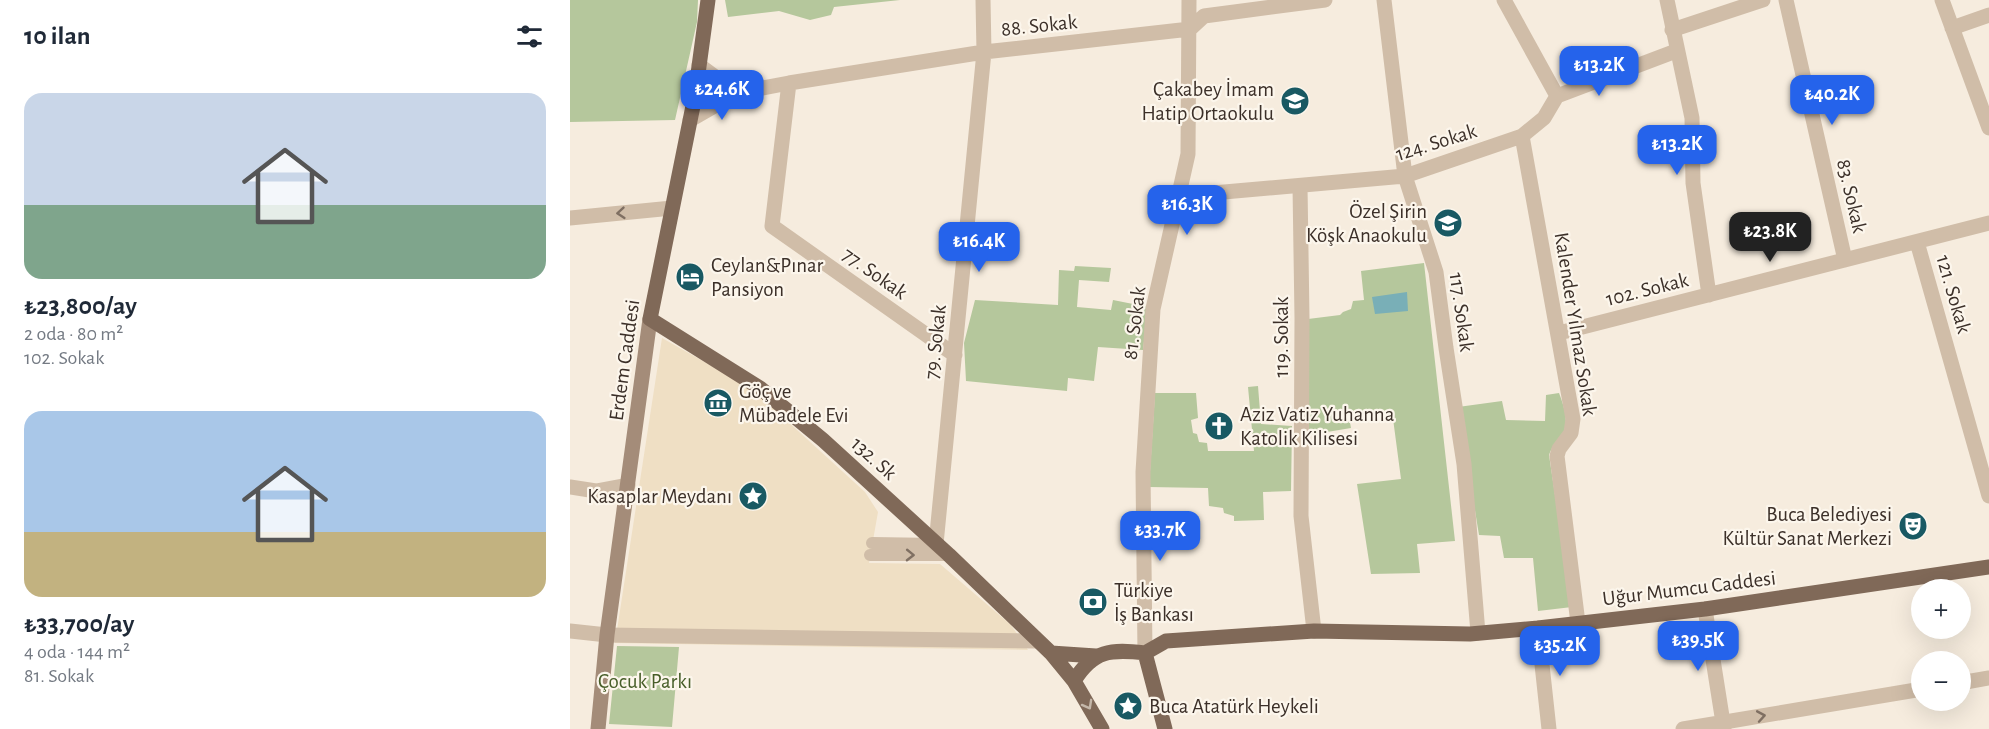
<!DOCTYPE html>
<html lang="tr">
<meta charset="utf-8">
<style>
body{margin:0;font-family:"Alegreya Sans",sans-serif;background:#f2f2f3;color:#1f2937;height:100vh;display:flex;flex-direction:column;font-size:22px;white-space:nowrap}
*{box-sizing:border-box;margin:0}
p{font-size:20px;color:#747a83}
.icon{flex:none;width:33px;height:33px;fill:none;stroke:currentColor;stroke-width:2;stroke-linecap:round;stroke-linejoin:round}
.map{position:relative;flex:1;overflow:hidden}
.side{display:flex;flex-direction:column;background:#fff;width:570px}
.side>*{flex:none}
.controls{position:absolute;left:1341px;top:579px;display:grid;gap:12px}
.controls a{display:grid;place-items:center;width:60px;height:60px;border-radius:50%;background:#fff;box-shadow:0 6px 24px #0002;font-size:30px}
.price{position:absolute;translate:-50% -51px;padding:0 14px;border-radius:12px;background:#2563eb;color:#fff;font-size:20px;line-height:39px;filter:drop-shadow(0 2px 3px #0008)}
.price::after{content:'';position:absolute;left:50%;top:36px;width:18px;height:14px;margin-left:-9px;background:inherit;clip-path:polygon(0 0,100% 0,50% 100%)}
.price.current{background:#222;color:#fff}
ul{padding:0;list-style:none}
li{display:grid;align-content:center;gap:12px;height:318px;padding:0 24px}
li span{display:grid;place-items:center;height:186px;border-radius:18px;color:#555}
li>.icon{margin-inline-start:auto}
span .icon{width:108px;height:108px;fill:#fffc;stroke-width:1}
li b{font-size:26px}
h2{display:flex;justify-content:space-between;align-items:center;height:72px;padding:0 24px;font-size:26px}
main{display:flex;flex:1;min-height:0}
.map>svg:first-child{display:block}
.green{fill:#b5c79c}
.plaza{fill:#efdfc4}
.water{fill:#79afb7}
.lines{fill:none;stroke-linecap:round;stroke-linejoin:round}
.service{stroke:#d0bda8;stroke-width:12}
.pedestrian{stroke:#d0bda8;stroke-width:15}
.minor{stroke:#d0bda8;stroke-width:15}
.secondary{stroke:#a48c79;stroke-width:15}
.primary{stroke:#806958;stroke-width:15}
.oneway{stroke:#7f6f62}
.oneway2{stroke:#c4b7a9}
.labels{text-anchor:middle;stroke-width:4.5;stroke-linejoin:round;paint-order:stroke}
.street-label{font-size:21px;fill:#3c3029;stroke:#fcf6ec}
.poi-label{font-size:21px;fill:#3c3029;stroke:#fcf6ec;text-anchor:start}
.park-label{font-size:21px;fill:#475e29;stroke:#fcf6ec}
</style>
<main>
<section class="side">
<h2>10 ilan<svg class="icon" aria-label="filters" viewBox="0 0 24 24"><path d="M4 7h16M4 17h16"/><circle cx="9" cy="7" r="2"/><circle cx="15" cy="17" r="2"/></svg></h2>
<ul>
<li><span style="background:linear-gradient(#c9d6e8 60%,#7fa58c 0)"><svg class="icon" aria-label="home" viewBox="0 0 24 24"><path d="M3 11l9-7 9 7M6 9v11h12V9"/></svg></span><div><b>₺23,800/ay</b><p>2 oda · 80 m²</p><p>102. Sokak</p></div></li>
<li><span style="background:linear-gradient(#a9c7e8 65%,#c2b280 0)"><svg class="icon" aria-label="home" viewBox="0 0 24 24"><path d="M3 11l9-7 9 7M6 9v11h12V9"/></svg></span><div><b>₺33,700/ay</b><p>4 oda · 144 m²</p><p>81. Sokak</p></div></li>
</ul>
</section>
<div class="map">
<svg width="1419" height="729" viewBox="0 0 1419 729">
<rect width="100%" height="100%" fill="#f6ecde"/>
<path class="green" d="M0 0H128L127 22 105 120 0 122Z
M155 0H330L264 7 261 15 240 20 209 11 158 17Z
M854 263 885 541 847 544 850 573 801 574 787 484 831 479 822 411 779 417 781 428 739 435 738 319 770 315 773 312 781 309 783 301 794 300 791 271Z
M505 266 541 268 539 282 509 280 507 307 541 310 543 300 578 307 573 350 528 347 524 381 498 378 497 391 396 381 394 343 405 300 488 305 489 270 504 271Z
M688 386 691 424 722 426 721 491 693 492 694 520 664 521V516L654 513 653 508 639 506 638 488 579 487 585 393H626L628 418 621 420 623 433 627 434 629 442 637 443 638 451H684L678 387Z
M989 393C993 404 999 419 994 431 990 440 982 445 979 455L1002 607 968 611 963 558H934L930 536 909 535 888 407 932 401 936 420 975 421 976 395Z
M47 646 109 647 102 727 39 724Z"/>
<path class="plaza" d="M92 338 181 388 295 492 308 512 299 563 370 564 441 625 458 650 45 643Z"/>
<path class="water" d="M837 292 838 311 805 314 802 297Z"/>
<g class="lines">
<path class="service" d="M302 543 366 544
M300 555H379"/>
<path class="pedestrian" d="M37 635 467 641"/>
<path class="minor" d="M814 0 835 176 866 272 876 348 894 464 908 633
M934 0 987 96
M1097 0 1122 118 1123 183 1139 295
M1216 0 1275 260
M1372 0 1419 128
M1382 28 1419 15
M1102 30 1193 0
M129 65 167 93
M219 83 202 226 385 355
M120 120 167 93 219 83 414 52 620 29 634 16 755 0
M952 136 1003 419 1001 433 989 449 987 456 1008 623
M730 186 732 318 731 516 744 631
M609 196 835 176 952 136 974 118 987 96 1106 51
M0 218 102 208
M1347 242 1419 496
M989 333 1419 223
M0 487 26 491 58 485
M366 544 414 52 413 0
M1135 609 1154 729
M968 628 979 729
M0 631 37 635
M575 653 573 472 583 309 618 154 619 0
M1390 683 1419 678
M1113 729 1352 689"/>
<path class="secondary" d="M28 729 37 635 80 319"/>
<path class="primary" d="M138 0 125 96 80 319 190 388 253 440 379 555 481 653 504 681 532 729
M481 653 526 656
M575 653 596 641 744 631 900 634 968 628 1135 609 1419 567
M575 653 595 729
M504 681C523 650 541 649 575 653"/>
</g>
<defs><path id="oneway-chevron" d="M-2-3.5L2.5 0L-2 3.5" fill="none" stroke-width="1.6" stroke-linecap="round" stroke-linejoin="round" transform="scale(1.5)"/></defs>
<g class="oneway">
<use href="#oneway-chevron" transform="translate(51 213) rotate(175)"/>
<use href="#oneway-chevron" transform="translate(340 555) rotate(1)"/>
<use href="#oneway-chevron" transform="translate(1191 716) rotate(-10)"/>
</g>
<use class="oneway2" href="#oneway-chevron" transform="translate(518 705) rotate(61)"/>
<defs>
<g id="school-disc" transform="scale(1.5)"><circle r="9.5" fill="#195963" stroke="#fcf6ec"/><path d="M0-5L7-2L0 1L-7-2ZM-4 1L0 2.5L4 1V4Q0 6-4 4Z" fill="#fff"/></g>
<g id="hotel-disc" transform="scale(1.5)"><circle r="9.5" fill="#195963" stroke="#fcf6ec"/><path d="M-6-4.5h1.5V1H6V5H4.5V3h-9V5H-6ZM-4 0a1.8 1.8 0 1 1 3.6 0ZM.5 0V-2.5h3Q6-2.5 6 0Z" fill="#fff"/></g>
<g id="museum-disc" transform="scale(1.5)"><circle r="9.5" fill="#195963" stroke="#fcf6ec"/><path d="M0-6L6-3V-2H-6V-3ZM-5-1h2V3h-2ZM-1-1h2V3h-2ZM3-1h2V3H3ZM-6 4H6V6H-6Z" fill="#fff"/></g>
<g id="church-disc" transform="scale(1.5)"><circle r="9.5" fill="#195963" stroke="#fcf6ec"/><path d="M-1.2-6h2.4v3.5h3.3v2.4h-3.3V6h-2.4V-.1h-3.3v-2.4h3.3Z" fill="#fff"/></g>
<g id="sight-disc" transform="scale(1.5)"><circle r="9.5" fill="#195963" stroke="#fcf6ec"/><path d="M0-6L1.8-2.2L6-1.7L2.9 1.2L3.7 5.4L0 3.3L-3.7 5.4L-2.9 1.2L-6-1.7L-1.8-2.2Z" fill="#fff"/></g>
<g id="theatre-disc" transform="scale(1.5)"><circle r="9.5" fill="#195963" stroke="#fcf6ec"/><path d="M-5-5.5Q0-4 5-5.5V0Q5 5 0 6Q-5 5-5 0ZM-3.3-2.5H-1v1.5H-3.3ZM1-2.5H3.3v1.5H1ZM-2.8 1Q0 5.5 2.8 1Z" fill="#fff"/></g>
<g id="bank-disc" transform="scale(1.5)"><circle r="9.5" fill="#195963" stroke="#fcf6ec"/><path d="M-6-4H6V4H-6ZM0-2.3a2.3 2.3 0 1 0 0 4.6a2.3 2.3 0 1 0 0-4.6Z" fill="#fff"/></g>
</defs>
<g fill-rule="evenodd">
<use href="#school-disc" x="725" y="101"/>
<use href="#school-disc" x="878" y="223"/>
<use href="#hotel-disc" x="120" y="277"/>
<use href="#museum-disc" x="148" y="403"/>
<use href="#church-disc" x="649" y="426"/>
<use href="#sight-disc" x="183" y="496"/>
<use href="#theatre-disc" x="1343" y="526"/>
<use href="#bank-disc" x="523" y="602"/>
<use href="#sight-disc" x="558" y="706"/>
</g>
<g class="labels">
<g class="street-label">
<text transform="translate(469 25) rotate(-6)" y="7">88. Sokak</text>
<text transform="translate(866 142) rotate(-17)" y="7">124. Sokak</text>
<text transform="translate(1282 196) rotate(77)" y="7">83. Sokak</text>
<text transform="translate(305 273) rotate(35)" y="7">77. Sokak</text>
<text transform="translate(1077 289) rotate(-14)" y="7">102. Sokak</text>
<text transform="translate(1384 294) rotate(74)" y="7">121. Sokak</text>
<text transform="translate(892 312) rotate(82)" y="7">117. Sokak</text>
<text transform="translate(564 323) rotate(-83)" y="7">81. Sokak</text>
<text transform="translate(1006 324) rotate(81)" y="7">Kalender Yılmaz Sokak</text>
<text transform="translate(711 337) rotate(-90)" y="7">119. Sokak</text>
<text transform="translate(365 342) rotate(-84)" y="7">79. Sokak</text>
<text transform="translate(54 360) rotate(-82)" y="7">Erdem Caddesi</text>
<text transform="translate(304 458) rotate(42)" y="7">132. Sk</text>
<text transform="translate(1119 588) rotate(-7)" y="7">Uğur Mumcu Caddesi</text>
</g>
<g class="poi-label">
<text x="704" y="96" text-anchor="end">Çakabey İmam<tspan x="704" dy="24">Hatip Ortaokulu</tspan></text>
<text x="857" y="218" text-anchor="end">Özel Şirin<tspan x="857" dy="24">Köşk Anaokulu</tspan></text>
<text x="141" y="272">Ceylan&amp;Pınar<tspan x="141" dy="24">Pansiyon</tspan></text>
<text x="169" y="398">Göç ve<tspan x="169" dy="24">Mübadele Evi</tspan></text>
<text x="670" y="421">Aziz Vatiz Yuhanna<tspan x="670" dy="24">Katolik Kilisesi</tspan></text>
<text x="162" y="503" text-anchor="end">Kasaplar Meydanı</text>
<text x="1322" y="521" text-anchor="end">Buca Belediyesi<tspan x="1322" dy="24">Kültür Sanat Merkezi</tspan></text>
<text x="544" y="597">Türkiye<tspan x="544" dy="24">İş Bankası</tspan></text>
<text x="579" y="713">Buca Atatürk Heykeli</text>
</g>
<g class="park-label">
<text x="75" y="688">Çocuk Parkı</text>
</g>
</g>
</svg>
<div class="controls">
<a>+</a>
<a>−</a>
</div>
<b class="price" style="left:1029px;top:97px">₺13.2K</b>
<b class="price" style="left:152px;top:121px">₺24.6K</b>
<b class="price" style="left:1262px;top:126px">₺40.2K</b>
<b class="price" style="left:1107px;top:176px">₺13.2K</b>
<b class="price" style="left:617px;top:236px">₺16.3K</b>
<b class="price current" style="left:1200px;top:263px">₺23.8K</b>
<b class="price" style="left:409px;top:273px">₺16.4K</b>
<b class="price" style="left:590px;top:562px">₺33.7K</b>
<b class="price" style="left:1128px;top:672px">₺39.5K</b>
<b class="price" style="left:990px;top:677px">₺35.2K</b>
</div>
</main>
